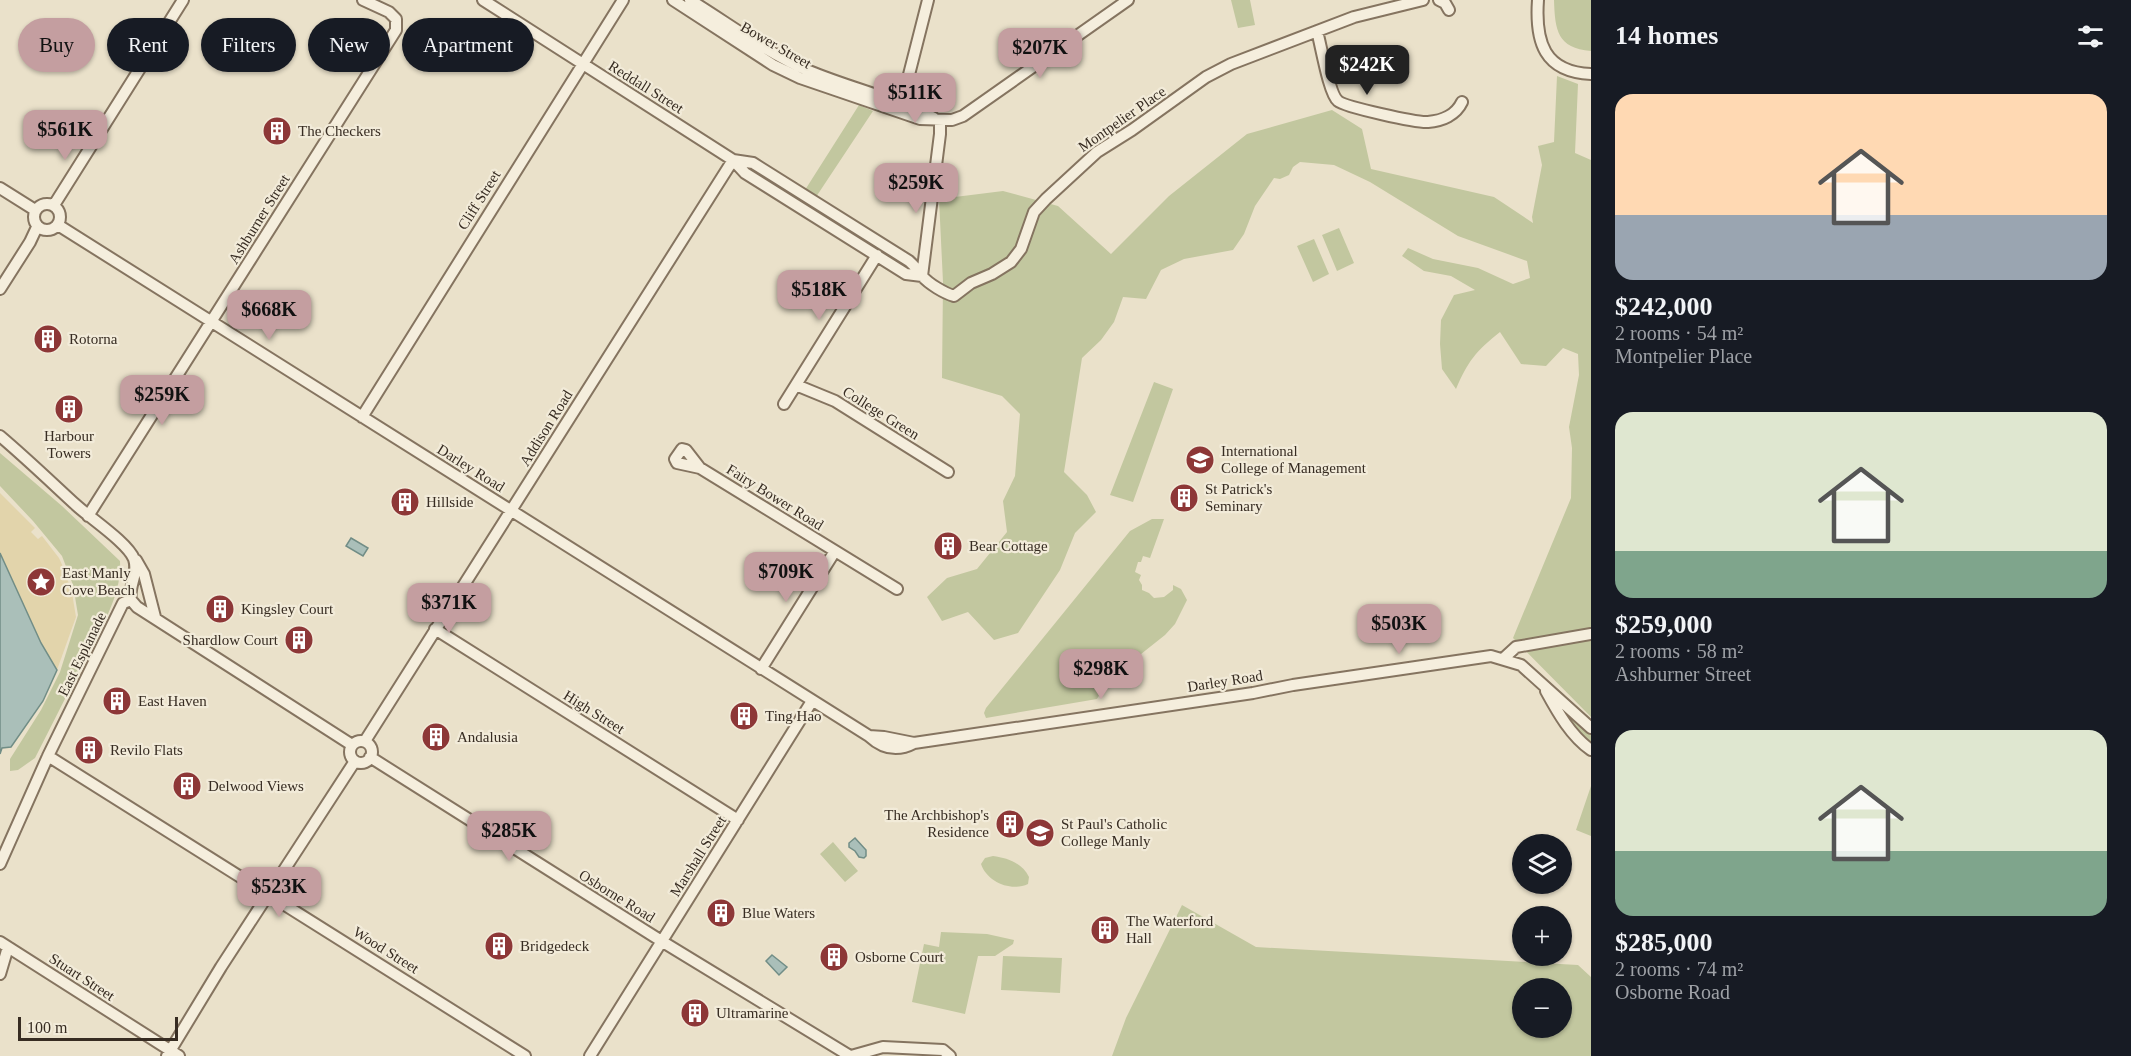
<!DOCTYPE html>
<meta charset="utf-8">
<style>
body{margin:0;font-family:Georgia,serif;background:#242831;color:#f1f3f6;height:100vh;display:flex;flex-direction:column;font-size:22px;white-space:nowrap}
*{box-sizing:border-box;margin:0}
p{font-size:20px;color:#9ea1a6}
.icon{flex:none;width:33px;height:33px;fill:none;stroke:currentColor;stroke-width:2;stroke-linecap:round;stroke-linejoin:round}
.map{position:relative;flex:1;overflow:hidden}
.panel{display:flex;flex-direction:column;background:#171b24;width:540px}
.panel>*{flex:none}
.guide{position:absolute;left:18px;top:18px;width:570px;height:54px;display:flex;gap:12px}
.controls{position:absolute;left:1512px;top:834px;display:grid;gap:12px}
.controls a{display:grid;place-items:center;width:60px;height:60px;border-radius:50%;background:#171b24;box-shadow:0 2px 4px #0004;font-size:30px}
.scale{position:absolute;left:18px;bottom:15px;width:160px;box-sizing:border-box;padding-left:6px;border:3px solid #372c22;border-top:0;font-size:16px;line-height:21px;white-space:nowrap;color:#372c22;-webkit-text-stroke:4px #f2ebd9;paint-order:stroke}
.price{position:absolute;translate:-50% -51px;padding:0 14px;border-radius:12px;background:#c49ea0;color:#111;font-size:20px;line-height:39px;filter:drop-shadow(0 2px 3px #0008)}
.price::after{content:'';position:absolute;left:50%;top:36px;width:18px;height:14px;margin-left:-9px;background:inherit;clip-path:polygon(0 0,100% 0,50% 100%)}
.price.current{background:#222;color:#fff}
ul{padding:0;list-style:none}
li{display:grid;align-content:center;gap:12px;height:318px;padding:0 24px}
li span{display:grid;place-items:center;height:186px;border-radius:18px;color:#555}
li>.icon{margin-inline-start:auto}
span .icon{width:108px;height:108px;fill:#fffc;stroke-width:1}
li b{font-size:26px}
h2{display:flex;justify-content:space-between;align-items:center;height:72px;padding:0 24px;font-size:26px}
.tag{padding:0 21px;border-radius:27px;background:#171b24;box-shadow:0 2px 4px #0004;font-size:21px;line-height:54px}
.tag.current{background:#c49ea0;color:#111}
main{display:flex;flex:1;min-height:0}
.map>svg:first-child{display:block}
.green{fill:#c2c79f;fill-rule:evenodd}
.sand{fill:#e2d4ab}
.water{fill:#aabfb9;stroke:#718d86;stroke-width:1.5}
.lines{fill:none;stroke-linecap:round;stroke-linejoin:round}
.minor-casing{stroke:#857460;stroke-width:14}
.minor{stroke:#f5eedd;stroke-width:10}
.labels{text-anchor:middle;stroke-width:4.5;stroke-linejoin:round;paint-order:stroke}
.street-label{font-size:15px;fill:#372c22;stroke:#f2ebd9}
.poi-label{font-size:15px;fill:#372c22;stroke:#f2ebd9;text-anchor:start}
</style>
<main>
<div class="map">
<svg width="1591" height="1056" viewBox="0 0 1591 1056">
<rect width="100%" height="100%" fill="#eae1ca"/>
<path class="green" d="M1231 0H1250L1255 25 1238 28Z
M1554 0H1591V51C1557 48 1555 30 1554 0Z
M1557 76 1578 84 1575 153 1591 160V717L1513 638 1571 498 1572 448 1569 427 1579 375 1578 354 1563 348 1546 366 1521 364 1500 332C1476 351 1468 361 1456 389L1442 369 1440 344 1441 320 1454 295 1475 290 1451 276 1424 271 1402 256 1408 248 1433 259 1478 268 1513 284 1530 278 1527 261 1458 236 1370 182 1334 165 1300 162 1293 167 1289 175 1280 179 1274 178 1255 206 1244 234 1233 250 1184 259 1161 270 1146 299 1123 297 1114 322 1101 340 1082 358 1064 472 1087 495 1096 512 1075 533 1060 570 1018 633 994 640 968 612 942 621 927 597 947 578 977 569 1007 532 1003 501 1015 476 1020 414 1002 396 942 378 943 282 939 199 1003 191 1058 206 1111 254 1169 196 1247 134 1332 110 1362 129 1371 169 1494 197 1533 223 1532 217 1542 165 1538 146 1554 142Z
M859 105 873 111 816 197 805 190Z
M1339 228 1354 263 1337 271 1322 235Z
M1314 239 1329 274 1313 282 1297 246Z
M1154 382 1173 389 1133 502 1110 495Z
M0 453 62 506 120 561C121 580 116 596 108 614L35 758 18 770 10 771V759L41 710 60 672 78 615 73 585 62 556 33 521 0 486Z
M1152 519H1164L1150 558 1143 556 1141 562H1138L1135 572 1141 575 1139 580 1142 585V590L1149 593 1154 598 1164 597 1173 590V585L1181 589 1187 600 1175 624 1165 635 1107 681 1097 699 986 718 984 713 986 708 1130 531Z
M1564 712 1591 732V746L1584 740Z
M1591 786V836L1576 830Z
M833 842 858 871 845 882 820 854Z
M993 856C1008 858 1022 863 1029 877L1028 884C1011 892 987 882 981 864L985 858Z
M1182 905 1256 947 1578 965 1591 977V1056H1112L1126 1018ZM1522 988H1562V1028H1522Z
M941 932 987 934 1014 940 1013 944 995 956H978L965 1014 912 1002 924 944 939 947Z
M1003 956 1062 958 1060 993 1001 990Z"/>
<path class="sand" d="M0 493 35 528 31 532 38 539 42 536 59 558 64 569 72 593 76 617 57 670 41 643 0 553Z"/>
<path class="water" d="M791 273 796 277 784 295 779 291Z
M351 538 368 548 363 556 346 546Z
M0 553 41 643 57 670 43 701 11 747 2 748 0 754Z
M855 838 866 850V856L864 858 859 857 855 851 849 847V843Z
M772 955 787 967 779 975 766 961Z"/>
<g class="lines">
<g class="minor-casing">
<path id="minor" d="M483 0 733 160 745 173 906 274 922 276
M673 0 773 65 800 78 920 119 952 120 963 116 1128 0
M690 0C729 24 767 53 809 71 850 88 894 98 934 118
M1439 0 1445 3 1449 10
M1538 0C1535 42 1544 72 1591 74
M1317 31C1321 45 1329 94 1338 101 1345 107 1417 123 1428 122 1442 121 1456 115 1462 102
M900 110 928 0
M733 160 753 163 909 261C915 266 917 270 922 276 929 284 944 293 954 296L971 283 992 274 1011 262 1021 249 1034 212 1046 199 1097 152 1132 130 1206 77 1231 64 1354 17 1423 0
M0 188 35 210
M34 217a13 13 0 1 1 26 0a13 13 0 1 1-26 0Z
M54 205 183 0
M58 225 869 736C883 749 897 752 914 743L1253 693 1293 685 1491 656 1521 665 1591 728
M922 276 940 134V121
M0 289 30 242 37 227
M796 385 835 401 948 472
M784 404 877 255
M362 417 623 0
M0 436C26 458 51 482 76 505 90 518 128 543 134 559 139 574 128 586 131 600
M700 468 686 450 682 449 675 459 677 463 700 468 897 589
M88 516 396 30V19L389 12 363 0
M136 560 144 574 155 617
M131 600 137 607 352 745
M435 629 738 820
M1504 658 1516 647 1591 634
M761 669 835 551
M1546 691C1558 713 1571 736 1591 750
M869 736 884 737 914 743
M350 752a11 11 0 1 1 22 0a11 11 0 1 1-22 0Z
M365 741 733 160
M48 756 525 1056
M370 757 663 942 850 1056
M0 864 48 756 123 603 131 600
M0 942 179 1056
M0 974 8 947
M167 1056 221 967 355 761
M590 1056 812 701
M851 1056 883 1047 943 1050 950 1056"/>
</g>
<use href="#minor" class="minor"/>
</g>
<defs>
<g id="building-disc" transform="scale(1.5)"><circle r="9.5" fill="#8d3737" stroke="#f2ebd9"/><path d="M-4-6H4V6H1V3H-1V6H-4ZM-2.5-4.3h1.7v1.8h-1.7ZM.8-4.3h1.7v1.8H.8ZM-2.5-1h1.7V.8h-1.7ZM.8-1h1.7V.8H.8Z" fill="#fff"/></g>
<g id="university-disc" transform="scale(1.5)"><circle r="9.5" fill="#8d3737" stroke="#f2ebd9"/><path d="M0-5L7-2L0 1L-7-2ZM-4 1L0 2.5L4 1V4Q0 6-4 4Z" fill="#fff"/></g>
<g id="sight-disc" transform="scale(1.5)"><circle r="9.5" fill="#8d3737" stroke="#f2ebd9"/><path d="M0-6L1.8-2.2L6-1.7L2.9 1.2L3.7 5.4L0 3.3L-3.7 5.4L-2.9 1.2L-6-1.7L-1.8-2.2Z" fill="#fff"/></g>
<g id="school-disc" transform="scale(1.5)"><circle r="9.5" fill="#8d3737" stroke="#f2ebd9"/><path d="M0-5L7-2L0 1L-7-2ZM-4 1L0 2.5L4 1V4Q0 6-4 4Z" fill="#fff"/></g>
</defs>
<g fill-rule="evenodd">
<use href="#building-disc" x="277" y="131"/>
<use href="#building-disc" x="48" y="339"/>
<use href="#building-disc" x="69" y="409"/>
<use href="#university-disc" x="1200" y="460"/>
<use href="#building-disc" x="1184" y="498"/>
<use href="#building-disc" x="405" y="502"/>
<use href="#building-disc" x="948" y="546"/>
<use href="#sight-disc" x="41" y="582"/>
<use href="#building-disc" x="220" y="609"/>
<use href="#building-disc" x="299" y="640"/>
<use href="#building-disc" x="117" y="701"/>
<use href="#building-disc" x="744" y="716"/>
<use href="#building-disc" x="436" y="737"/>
<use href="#building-disc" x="89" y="750"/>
<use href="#building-disc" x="187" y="786"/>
<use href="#building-disc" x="1010" y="824"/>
<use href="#school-disc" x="1040" y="833"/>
<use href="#building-disc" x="721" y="913"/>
<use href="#building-disc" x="1105" y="930"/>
<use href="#building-disc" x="499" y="946"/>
<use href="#building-disc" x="834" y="957"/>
<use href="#building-disc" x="695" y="1013"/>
</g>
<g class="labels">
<g class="street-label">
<text transform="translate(776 45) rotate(30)" y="5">Bower Street</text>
<text transform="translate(646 87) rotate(32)" y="5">Reddall Street</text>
<text transform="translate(1122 119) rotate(-35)" y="5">Montpelier Place</text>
<text transform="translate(479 200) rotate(-58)" y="5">Cliff Street</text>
<text transform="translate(259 219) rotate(-58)" y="5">Ashburner Street</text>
<text transform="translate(881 413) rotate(32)" y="5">College Green</text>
<text transform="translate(546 428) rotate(-58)" y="5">Addison Road</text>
<text transform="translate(471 468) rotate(32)" y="5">Darley Road</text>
<text transform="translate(775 497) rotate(32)" y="5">Fairy Bower Road</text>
<text transform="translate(82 654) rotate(-64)" y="5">East Esplanade</text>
<text transform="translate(1225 681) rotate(-9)" y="5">Darley Road</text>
<text transform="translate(594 712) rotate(32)" y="5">High Street</text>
<text transform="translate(698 856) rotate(-58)" y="5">Marshall Street</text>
<text transform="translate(617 896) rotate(32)" y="5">Osborne Road</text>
<text transform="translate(386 950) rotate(32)" y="5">Wood Street</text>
<text transform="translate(82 977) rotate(33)" y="5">Stuart Street</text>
</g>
<g class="poi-label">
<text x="298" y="136">The Checkers</text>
<text x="69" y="344">Rotorna</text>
<text x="69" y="441" text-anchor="middle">Harbour<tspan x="69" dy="17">Towers</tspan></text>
<text x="1221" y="456">International<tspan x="1221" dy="17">College of Management</tspan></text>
<text x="1205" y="494">St Patrick's<tspan x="1205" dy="17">Seminary</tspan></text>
<text x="426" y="507">Hillside</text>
<text x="969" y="551">Bear Cottage</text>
<text x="62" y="578">East Manly<tspan x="62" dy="17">Cove Beach</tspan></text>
<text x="241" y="614">Kingsley Court</text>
<text x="278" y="645" text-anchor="end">Shardlow Court</text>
<text x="138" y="706">East Haven</text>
<text x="765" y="721">Ting Hao</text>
<text x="457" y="742">Andalusia</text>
<text x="110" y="755">Revilo Flats</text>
<text x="208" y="791">Delwood Views</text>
<text x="989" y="820" text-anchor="end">The Archbishop's<tspan x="989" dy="17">Residence</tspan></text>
<text x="1061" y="829">St Paul's Catholic<tspan x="1061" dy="17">College Manly</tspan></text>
<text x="742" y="918">Blue Waters</text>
<text x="1126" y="926">The Waterford<tspan x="1126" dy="17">Hall</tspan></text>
<text x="520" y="951">Bridgedeck</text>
<text x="855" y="962">Osborne Court</text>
<text x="716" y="1018">Ultramarine</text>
</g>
</g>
</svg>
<div class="controls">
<a><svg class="icon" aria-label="layers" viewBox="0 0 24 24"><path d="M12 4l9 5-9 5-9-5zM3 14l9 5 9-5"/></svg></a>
<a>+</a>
<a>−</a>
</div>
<div class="scale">100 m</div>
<b class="price" style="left:1040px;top:79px">$207K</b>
<b class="price current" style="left:1367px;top:96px">$242K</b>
<b class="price" style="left:915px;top:124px">$511K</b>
<b class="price" style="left:65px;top:161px">$561K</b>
<b class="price" style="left:916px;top:214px">$259K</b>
<b class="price" style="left:819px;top:321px">$518K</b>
<b class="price" style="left:269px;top:341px">$668K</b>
<b class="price" style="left:162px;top:426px">$259K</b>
<b class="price" style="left:786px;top:603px">$709K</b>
<b class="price" style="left:449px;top:634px">$371K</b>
<b class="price" style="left:1399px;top:655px">$503K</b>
<b class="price" style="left:1101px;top:700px">$298K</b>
<b class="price" style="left:509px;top:862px">$285K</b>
<b class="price" style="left:279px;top:918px">$523K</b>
<div class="guide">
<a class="tag current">Buy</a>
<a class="tag">Rent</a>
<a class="tag">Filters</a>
<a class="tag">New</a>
<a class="tag">Apartment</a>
</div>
</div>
<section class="panel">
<h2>14 homes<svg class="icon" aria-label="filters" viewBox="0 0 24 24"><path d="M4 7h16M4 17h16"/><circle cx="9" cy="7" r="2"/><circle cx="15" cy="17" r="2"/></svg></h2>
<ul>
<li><span style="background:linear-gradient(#ffd9b3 65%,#9aa5b1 0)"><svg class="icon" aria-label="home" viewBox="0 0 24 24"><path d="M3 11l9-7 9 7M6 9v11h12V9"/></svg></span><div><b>$242,000</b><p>2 rooms · 54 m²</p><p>Montpelier Place</p></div></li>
<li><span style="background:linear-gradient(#dfe7d0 75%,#7fa58c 0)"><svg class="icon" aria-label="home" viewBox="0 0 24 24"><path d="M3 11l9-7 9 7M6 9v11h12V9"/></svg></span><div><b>$259,000</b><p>2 rooms · 58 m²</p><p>Ashburner Street</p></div></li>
<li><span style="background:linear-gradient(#dfe7d0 65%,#7fa58c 0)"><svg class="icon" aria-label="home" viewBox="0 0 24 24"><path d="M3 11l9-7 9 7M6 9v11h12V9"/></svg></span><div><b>$285,000</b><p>2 rooms · 74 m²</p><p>Osborne Road</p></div></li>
</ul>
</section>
</main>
